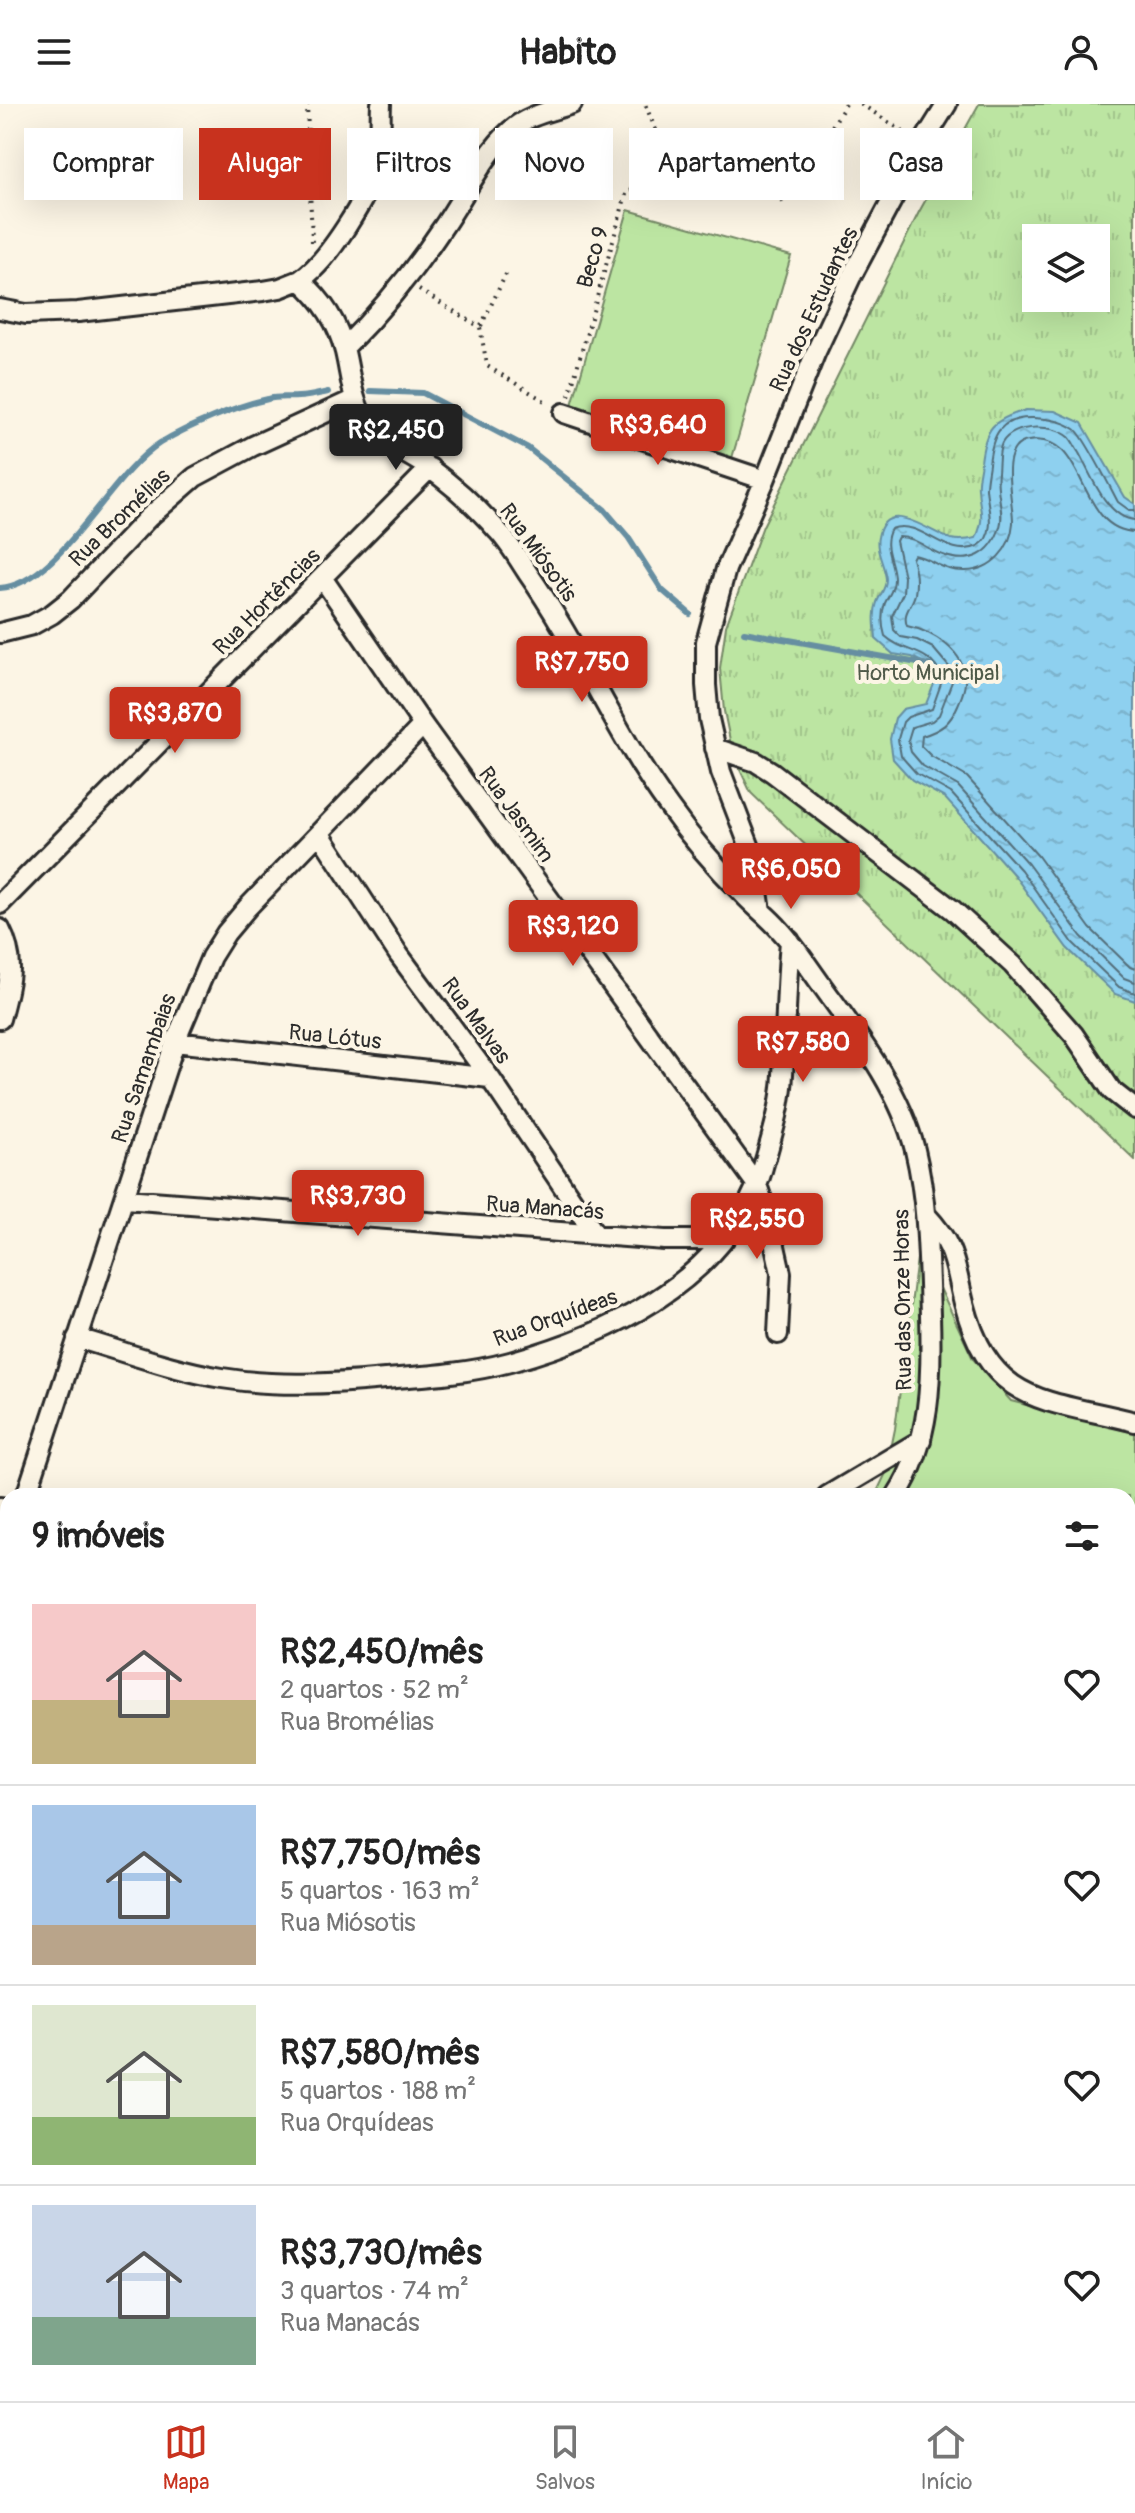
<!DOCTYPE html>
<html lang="pt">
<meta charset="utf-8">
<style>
body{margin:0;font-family:Pangolin,sans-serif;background:#f6f6f6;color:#222;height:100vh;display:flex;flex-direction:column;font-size:30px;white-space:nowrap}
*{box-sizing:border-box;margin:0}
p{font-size:26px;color:#767676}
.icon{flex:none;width:44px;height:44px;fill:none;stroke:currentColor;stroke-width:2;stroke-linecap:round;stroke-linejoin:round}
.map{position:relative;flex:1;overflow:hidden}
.drawer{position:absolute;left:0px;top:1384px;width:1136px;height:914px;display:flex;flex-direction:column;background:#fff;border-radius:24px 24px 0 0;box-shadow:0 8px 32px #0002}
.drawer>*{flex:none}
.guide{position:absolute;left:24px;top:24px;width:1088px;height:72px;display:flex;gap:16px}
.fabs{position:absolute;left:1022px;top:120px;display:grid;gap:16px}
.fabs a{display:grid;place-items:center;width:88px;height:88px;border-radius:0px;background:#fff;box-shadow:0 8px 32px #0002;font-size:40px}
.price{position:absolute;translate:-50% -68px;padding:0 18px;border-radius:8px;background:#c8321e;color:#fff;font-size:26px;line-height:52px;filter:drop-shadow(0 2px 4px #0008)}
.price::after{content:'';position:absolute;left:50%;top:48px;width:24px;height:18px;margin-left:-12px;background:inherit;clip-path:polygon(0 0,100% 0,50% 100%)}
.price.selected{background:#222;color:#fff}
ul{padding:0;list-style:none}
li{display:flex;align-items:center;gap:24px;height:200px;padding:0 32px}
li+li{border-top:2px solid #e0e0e0}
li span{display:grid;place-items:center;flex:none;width:224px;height:160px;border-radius:0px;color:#555}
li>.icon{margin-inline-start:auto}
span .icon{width:96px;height:96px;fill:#fffc;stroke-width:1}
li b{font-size:34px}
h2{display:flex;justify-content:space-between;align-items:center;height:96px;padding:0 32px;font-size:34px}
.tag{padding:0 28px;border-radius:0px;background:#fff;box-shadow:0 8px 32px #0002;font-size:28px;line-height:72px}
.tag.selected{background:#c8321e;color:#fff}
header{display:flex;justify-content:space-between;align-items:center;height:104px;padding:0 32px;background:#fff;font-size:36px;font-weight:700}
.menu{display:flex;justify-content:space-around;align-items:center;height:112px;border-top:2px solid #e0e0e0;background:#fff;font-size:22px;color:#767676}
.menu a{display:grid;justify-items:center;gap:4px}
.menu .selected{color:#c8321e}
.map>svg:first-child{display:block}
.green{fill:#bce5a2;stroke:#748866;stroke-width:2}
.park{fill:url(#park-tufts);stroke:#748866;stroke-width:2;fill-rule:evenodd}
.water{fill:url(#water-ripples);stroke:#668ea1;stroke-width:2}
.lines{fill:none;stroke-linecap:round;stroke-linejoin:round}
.shore{stroke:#536d79;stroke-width:2}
.stream{stroke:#668ea1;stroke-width:6}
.minor-casing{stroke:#2b2b2b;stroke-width:24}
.path{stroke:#2b2b2b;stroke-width:4;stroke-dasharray:2 6;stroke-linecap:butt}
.minor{stroke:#fcf5e5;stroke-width:18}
.labels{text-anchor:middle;stroke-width:8;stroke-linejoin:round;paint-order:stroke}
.street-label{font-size:22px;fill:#2b2b2b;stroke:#fcf5e5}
.park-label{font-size:22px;fill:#4f5a49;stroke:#fcf5e5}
</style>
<header><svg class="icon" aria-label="menu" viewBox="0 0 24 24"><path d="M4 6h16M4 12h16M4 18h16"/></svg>Habito<svg class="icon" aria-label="person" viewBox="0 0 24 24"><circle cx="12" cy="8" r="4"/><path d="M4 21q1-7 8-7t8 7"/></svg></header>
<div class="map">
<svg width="1135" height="2297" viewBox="0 0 1135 2297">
<defs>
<pattern id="park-tufts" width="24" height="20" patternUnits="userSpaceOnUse" patternTransform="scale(2)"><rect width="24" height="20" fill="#bce5a2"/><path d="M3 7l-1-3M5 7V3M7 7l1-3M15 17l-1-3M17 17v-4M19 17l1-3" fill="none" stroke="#a2c58c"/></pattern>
<pattern id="water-ripples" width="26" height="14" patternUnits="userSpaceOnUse" patternTransform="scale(2)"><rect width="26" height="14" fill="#8ed0ef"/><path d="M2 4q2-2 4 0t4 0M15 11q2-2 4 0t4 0" fill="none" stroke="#7bb3cd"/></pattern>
</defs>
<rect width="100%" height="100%" fill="#fcf5e5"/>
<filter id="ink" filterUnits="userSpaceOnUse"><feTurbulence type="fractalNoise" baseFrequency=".0125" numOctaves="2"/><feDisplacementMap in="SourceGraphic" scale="16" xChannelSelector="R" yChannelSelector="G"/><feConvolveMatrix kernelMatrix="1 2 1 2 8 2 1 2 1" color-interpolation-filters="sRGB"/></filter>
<g filter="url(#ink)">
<path class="green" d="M628 106 791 152 732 354 570 308Z
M919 1139 973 1255 1011 1297 1135 1329V2297H0V1802L8 1801V2290H1128V1392H875L886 1369 895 1325Z"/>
<path class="park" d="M979 0H1135V1056L751 689 733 651 724 607 720 564 726 522 763 422 919 108ZM1036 134H1096V194H1036Z"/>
<path class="water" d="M1026 306 1055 307 1082 319 1125 393 1135 400V897L1115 890 1067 844 1014 771 945 694 912 676 893 655 890 635 895 614 903 605 926 600 936 575 922 558 912 553 893 550 876 535C875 522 873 510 877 498 880 490 886 485 886 475 885 462 875 447 878 433 886 391 932 430 951 435 960 437 967 436 976 434 986 411 979 407 978 384 977 376 980 367 981 358 985 324 992 316 1026 306Z"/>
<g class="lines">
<path class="shore" d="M1135 406H1129L1118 398C1111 385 1084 331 1075 325 1062 316 1048 315 1033 314 999 313 992 332 989 360 988 368 986 376 986 384 987 401 998 431 978 442 946 457 921 413 891 425 881 443 894 457 894 475 894 486 889 490 885 499 881 510 882 522 885 532 907 552 926 541 943 574L932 605 908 613 903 618 898 635 901 652 917 670 951 689 1021 766 1073 839 1119 883 1135 889
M1135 416C1107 415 1091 371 1079 349 1076 345 1073 337 1069 333 1054 320 1013 319 1002 339 998 347 999 359 998 369 995 387 1005 407 1000 423 991 451 970 461 943 451 927 446 915 432 898 433L896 437 904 473 903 489 892 512 894 526 901 533 917 536 933 544 950 564 953 575 939 611 932 617 912 623 908 636 911 648 923 662 958 682 1028 760 1081 832 1124 874 1135 878
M1135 428C1075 426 1089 326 1028 337 996 342 1014 398 1013 419 1011 445 992 466 966 467 942 468 932 454 914 451L912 455C916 466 917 478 915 490 912 503 902 508 907 522 931 527 967 547 965 578 965 586 961 594 958 601 950 620 941 626 922 632L921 642 931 652 967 673 1038 752 1090 824 1130 863 1135 865"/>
<path class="stream" d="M370 287 423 289 528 344 604 405 628 433 662 486 690 510
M0 484C60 480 109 371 160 339 188 322 236 302 268 295 278 292 288 294 298 293 308 293 318 290 328 288
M744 528 929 561
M0 1821 8 1818
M1128 1991H1135
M1128 2021 1135 2013
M0 2219 8 2217
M515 2297 521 2290
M1032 2297 1037 2290"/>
<g class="minor-casing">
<path id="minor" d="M300 176C327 159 371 90 378 57 382 39 380 18 381 0
M0 205 26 210 78 208 263 187 280 184 300 176C322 195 338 219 345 248 351 273 352 302 370 323 385 341 409 350 429 364 454 382 477 403 498 427 509 439 518 454 527 468 580 543 615 629 669 703 690 733 717 764 744 791 755 803 769 813 780 826 796 843 809 864 823 883 859 933 900 986 915 1046 928 1100 928 1155 930 1211 932 1273 931 1339 896 1392
M344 244C380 208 413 168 441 126 463 95 483 51 511 26 527 11 552 7 572 0
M564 309 765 376
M323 475 423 621 757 1081 769 1115 781 1169 778 1230
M0 529 32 521 52 510 71 495 148 414 195 373 253 342 355 295
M715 644 756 658 772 668 953 806 1013 861 1074 931 1112 987 1135 1005
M320 730 399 851 490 974 595 1130
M0 800 430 364
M761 807 752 749 721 668 709 615 706 581V538L726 465 765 376 815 250 851 173 922 40 947 0
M0 825C17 858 9 881 0 915
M175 938 490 974
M125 1095 665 1136H722
M926 1111C956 1143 954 1159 964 1199 991 1303 1047 1295 1135 1318
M77 1234C125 1248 173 1266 222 1274 276 1283 332 1280 385 1275 427 1272 470 1269 510 1258 610 1230 713 1182 757 1081 761 1072 763 1062 766 1053 774 1025 782 998 783 970 786 926 786 882 790 837
M26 1392 175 938 211 853 226 829 247 804 423 621
M827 1392 921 1336
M0 1403 8 1405
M0 1606 8 1609
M757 2290 758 2297"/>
</g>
<path class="path" d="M307 0 312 138
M861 0 907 30
M677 77 720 62 772 28
M782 99 775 78 812 54 846 0
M419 186 480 223 487 262 548 299
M481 222 506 170
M569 292 627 87 677 77 645 0"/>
<use href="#minor" class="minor"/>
</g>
</g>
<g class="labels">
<g class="street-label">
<text transform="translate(592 153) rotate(-74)" y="8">Beco 9</text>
<text transform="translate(813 205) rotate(-65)" y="8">Rua dos Estudantes</text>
<text transform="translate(119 413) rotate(-44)" y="8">Rua Bromélias</text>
<text transform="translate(539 448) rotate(54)" y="8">Rua Miósotis</text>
<text transform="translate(266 497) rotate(-45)" y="8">Rua Hortências</text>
<text transform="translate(517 710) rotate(54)" y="8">Rua Jasmim</text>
<text transform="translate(477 916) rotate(54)" y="8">Rua Malvas</text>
<text transform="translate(335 932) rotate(6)" y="8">Rua Lótus</text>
<text transform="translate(143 964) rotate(-71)" y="8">Rua Samambaias</text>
<text transform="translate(545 1103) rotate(4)" y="8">Rua Manacás</text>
<text transform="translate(902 1196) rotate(-91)" y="8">Rua das Onze Horas</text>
<text transform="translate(555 1213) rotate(-20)" y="8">Rua Orquídeas</text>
</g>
<g class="park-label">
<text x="928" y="576">Horto Municipal</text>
</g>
</g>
</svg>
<div class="fabs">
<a><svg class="icon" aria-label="layers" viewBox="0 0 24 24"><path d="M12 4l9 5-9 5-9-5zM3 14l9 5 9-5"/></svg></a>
</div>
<b class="price" style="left:658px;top:363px">R$3,640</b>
<b class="price selected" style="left:396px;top:368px">R$2,450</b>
<b class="price" style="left:582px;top:600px">R$7,750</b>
<b class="price" style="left:175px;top:651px">R$3,870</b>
<b class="price" style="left:791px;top:807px">R$6,050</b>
<b class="price" style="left:573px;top:864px">R$3,120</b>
<b class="price" style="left:803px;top:980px">R$7,580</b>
<b class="price" style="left:358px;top:1134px">R$3,730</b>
<b class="price" style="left:757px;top:1157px">R$2,550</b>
<div class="guide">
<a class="tag">Comprar</a>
<a class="tag selected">Alugar</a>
<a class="tag">Filtros</a>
<a class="tag">Novo</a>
<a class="tag">Apartamento</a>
<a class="tag">Casa</a>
</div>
<section class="drawer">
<h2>9 imóveis<svg class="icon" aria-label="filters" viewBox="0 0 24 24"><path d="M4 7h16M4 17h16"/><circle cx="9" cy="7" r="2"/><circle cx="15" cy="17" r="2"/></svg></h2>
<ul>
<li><span style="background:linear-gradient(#f6c9c9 60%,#c2b280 0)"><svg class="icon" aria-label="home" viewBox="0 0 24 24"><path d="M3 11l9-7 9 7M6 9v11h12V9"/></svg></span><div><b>R$2,450/mês</b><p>2 quartos · 52 m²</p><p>Rua Bromélias</p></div><svg class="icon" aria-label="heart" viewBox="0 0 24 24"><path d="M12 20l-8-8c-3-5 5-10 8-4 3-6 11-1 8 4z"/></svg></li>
<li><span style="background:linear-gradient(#a9c7e8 75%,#b9a48a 0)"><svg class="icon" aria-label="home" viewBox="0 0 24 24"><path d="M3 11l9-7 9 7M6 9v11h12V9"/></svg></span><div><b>R$7,750/mês</b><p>5 quartos · 163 m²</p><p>Rua Miósotis</p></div><svg class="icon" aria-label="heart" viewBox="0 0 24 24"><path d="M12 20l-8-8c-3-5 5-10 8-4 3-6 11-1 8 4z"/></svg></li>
<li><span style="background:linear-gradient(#dfe7d0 70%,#8fb573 0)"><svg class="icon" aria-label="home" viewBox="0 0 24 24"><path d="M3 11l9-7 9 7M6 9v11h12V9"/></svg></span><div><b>R$7,580/mês</b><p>5 quartos · 188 m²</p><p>Rua Orquídeas</p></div><svg class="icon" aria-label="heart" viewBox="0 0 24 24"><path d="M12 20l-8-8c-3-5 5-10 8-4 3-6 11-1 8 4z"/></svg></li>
<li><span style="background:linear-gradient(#c9d6e8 70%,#7fa58c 0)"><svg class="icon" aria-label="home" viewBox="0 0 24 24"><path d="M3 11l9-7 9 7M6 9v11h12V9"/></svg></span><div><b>R$3,730/mês</b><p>3 quartos · 74 m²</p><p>Rua Manacás</p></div><svg class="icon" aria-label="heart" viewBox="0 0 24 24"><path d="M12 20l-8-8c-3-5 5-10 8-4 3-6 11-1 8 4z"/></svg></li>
</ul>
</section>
</div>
<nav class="menu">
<a class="selected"><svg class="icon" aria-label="map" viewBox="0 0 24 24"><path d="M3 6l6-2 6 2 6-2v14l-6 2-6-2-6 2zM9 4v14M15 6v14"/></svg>Mapa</a>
<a><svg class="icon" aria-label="saved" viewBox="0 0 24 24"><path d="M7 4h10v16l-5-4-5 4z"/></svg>Salvos</a>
<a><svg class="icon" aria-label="home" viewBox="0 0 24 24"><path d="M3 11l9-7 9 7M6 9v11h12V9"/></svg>Início</a>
</nav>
